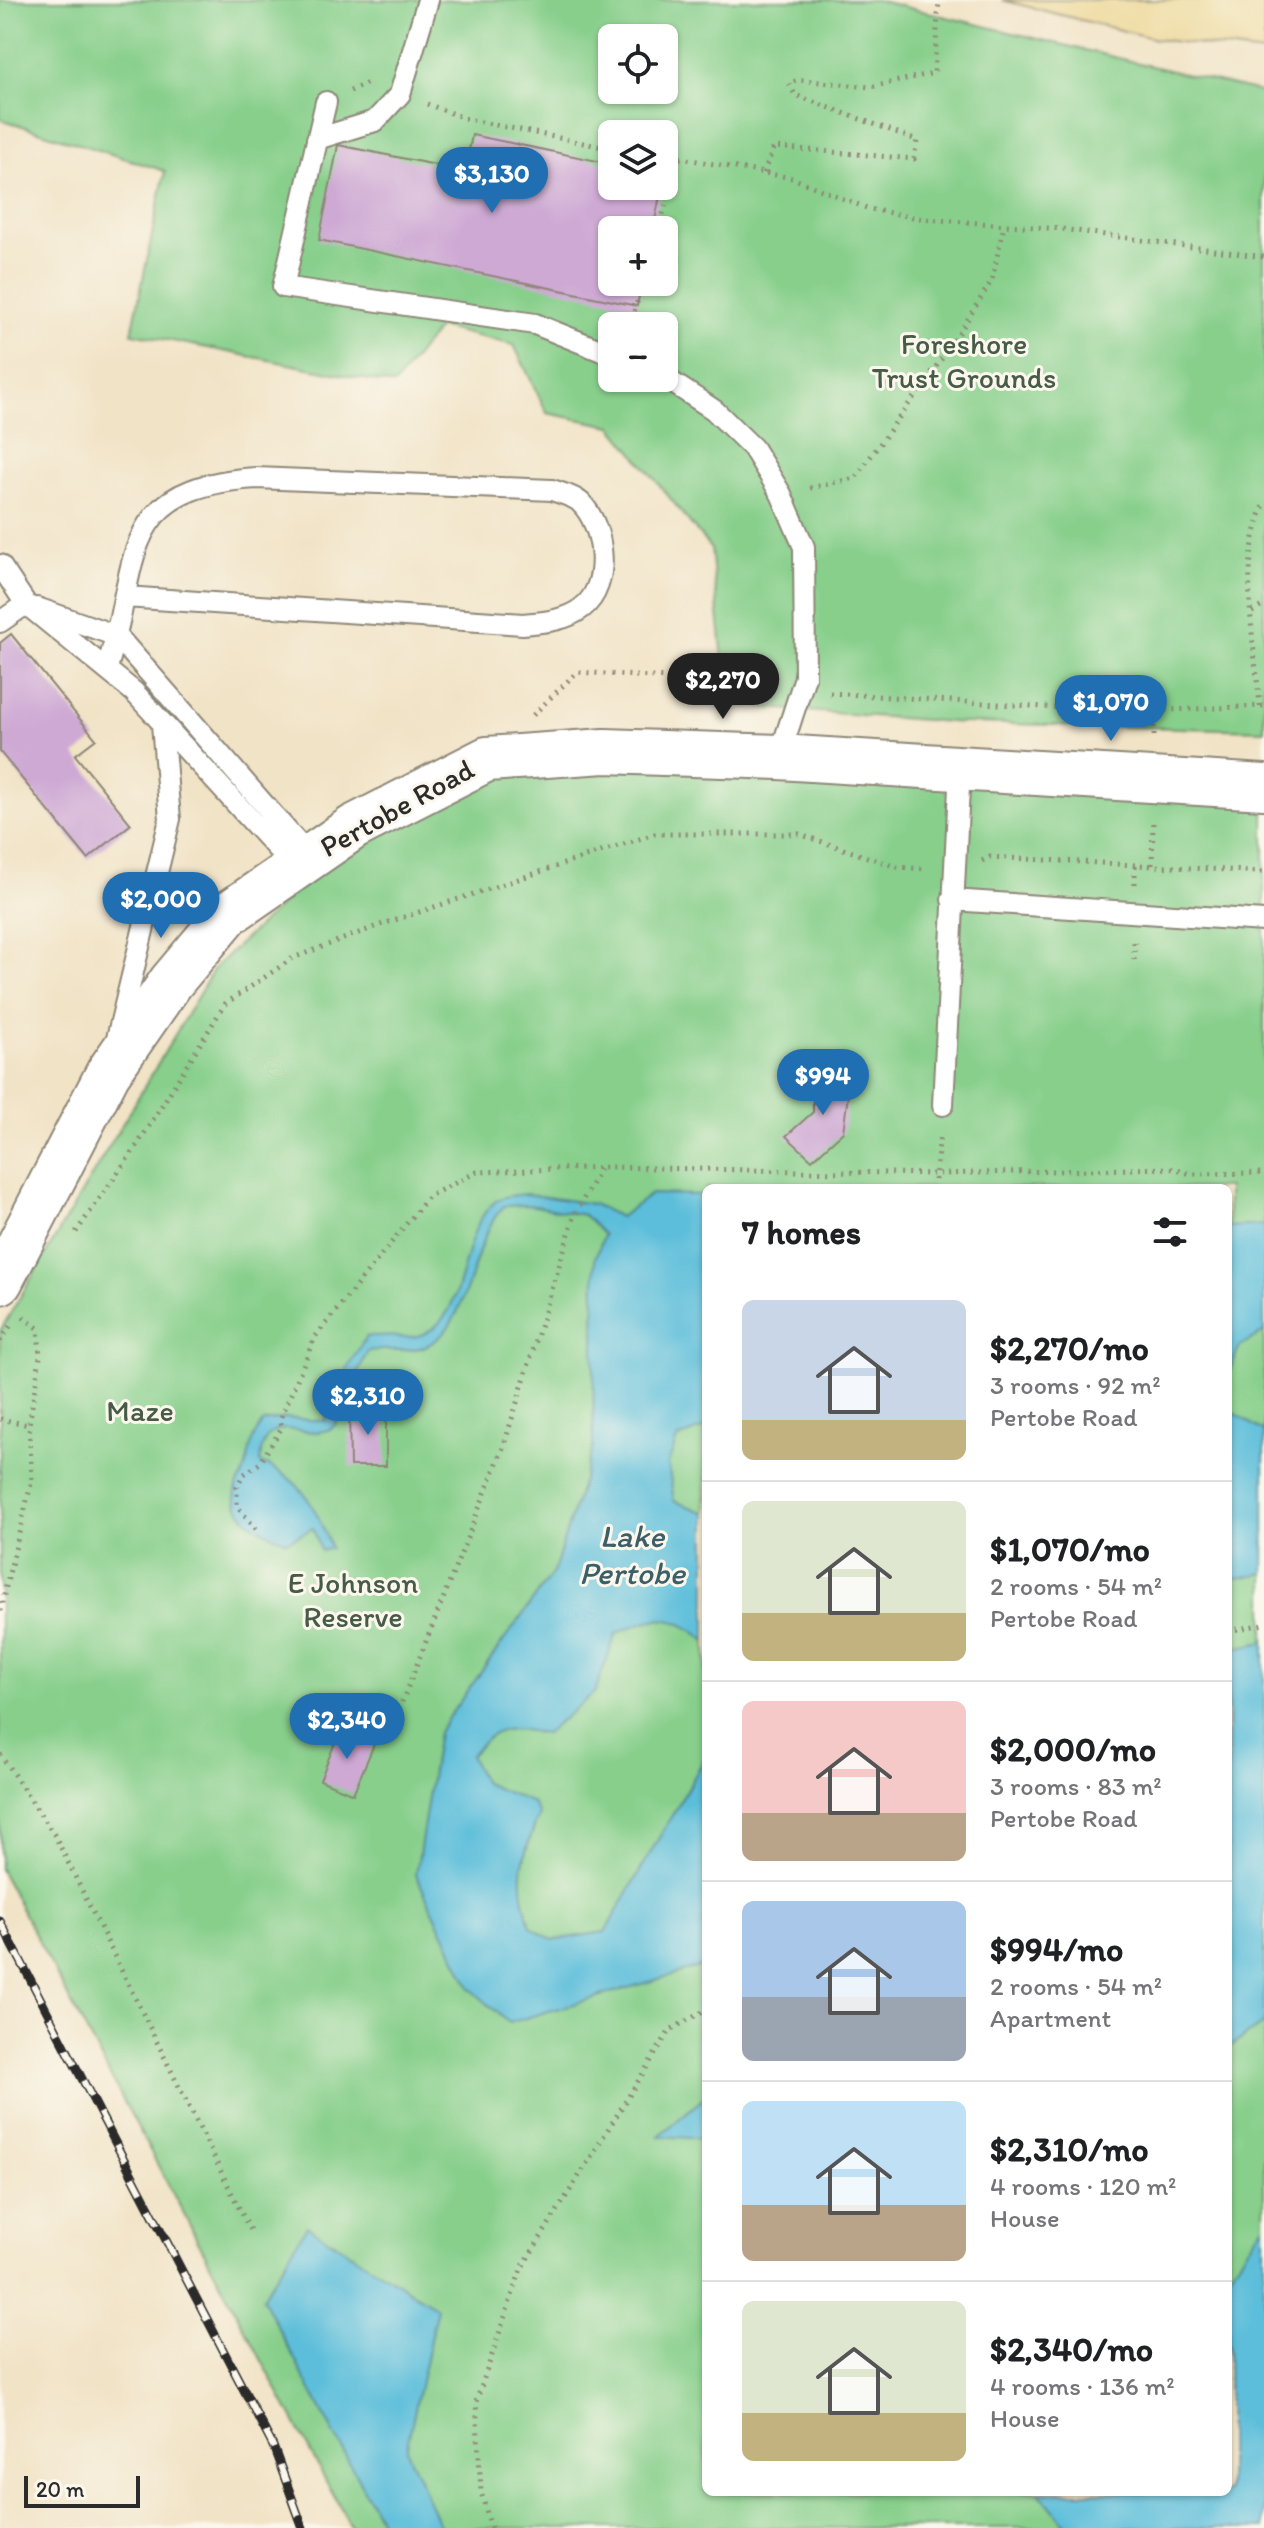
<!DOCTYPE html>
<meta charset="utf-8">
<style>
body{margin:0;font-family:Itim,sans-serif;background:#f2f2f2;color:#202124;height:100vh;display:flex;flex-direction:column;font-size:30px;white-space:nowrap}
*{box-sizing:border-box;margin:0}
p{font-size:26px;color:#757577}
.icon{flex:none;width:44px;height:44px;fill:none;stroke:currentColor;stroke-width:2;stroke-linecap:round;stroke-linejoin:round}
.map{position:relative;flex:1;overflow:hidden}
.side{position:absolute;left:702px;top:1184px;width:530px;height:1312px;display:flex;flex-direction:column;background:#fff;border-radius:12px;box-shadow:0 2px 6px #0004}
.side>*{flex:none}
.controls{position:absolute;left:598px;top:24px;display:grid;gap:16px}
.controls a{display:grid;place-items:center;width:80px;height:80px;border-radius:12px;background:#fff;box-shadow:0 2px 6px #0004;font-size:40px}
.scale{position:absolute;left:24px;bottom:20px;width:116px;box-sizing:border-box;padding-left:8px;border:4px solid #2b2b2b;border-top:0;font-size:22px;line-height:28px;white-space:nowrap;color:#2b2b2b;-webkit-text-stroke:6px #fbf7ec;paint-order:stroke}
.price{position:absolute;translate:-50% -68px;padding:0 18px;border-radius:28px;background:#1f6fb2;color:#fff;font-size:26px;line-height:52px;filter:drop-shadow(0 2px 4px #0008)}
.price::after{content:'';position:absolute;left:50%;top:48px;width:24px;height:18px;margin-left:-12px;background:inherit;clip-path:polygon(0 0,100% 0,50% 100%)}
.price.on{background:#222;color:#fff}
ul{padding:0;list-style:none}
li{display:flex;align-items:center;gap:24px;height:200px;padding:0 40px}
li+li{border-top:2px solid #e0e0e0}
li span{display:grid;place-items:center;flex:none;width:224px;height:160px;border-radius:12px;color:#555}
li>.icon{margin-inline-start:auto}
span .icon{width:96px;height:96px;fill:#fffc;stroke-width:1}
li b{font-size:34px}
h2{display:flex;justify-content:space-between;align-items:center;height:96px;padding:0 40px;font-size:34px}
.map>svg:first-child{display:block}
.green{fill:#87cf8b;stroke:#597d5b;stroke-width:2;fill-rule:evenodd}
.sand{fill:#eeda9e;stroke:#8c8264;stroke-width:2}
.water{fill:#5cbeda;stroke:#447482;stroke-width:2}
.building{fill:#cea9d4}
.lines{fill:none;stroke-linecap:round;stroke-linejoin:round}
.service-casing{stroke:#8e8778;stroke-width:24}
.tertiary-casing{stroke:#8e8778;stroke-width:48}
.path{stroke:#8e8778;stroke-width:5;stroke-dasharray:2 6;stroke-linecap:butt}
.service{stroke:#fff;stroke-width:20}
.tertiary{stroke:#fff;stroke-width:44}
.rail-casing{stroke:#2b2b2b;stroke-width:9}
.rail{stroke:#fbf7ec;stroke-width:6;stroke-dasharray:18;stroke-linecap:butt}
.labels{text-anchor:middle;stroke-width:6;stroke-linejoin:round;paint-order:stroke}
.park-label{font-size:30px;fill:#475c48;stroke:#fbf7ec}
.street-label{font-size:30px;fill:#2b2b2b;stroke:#fbf7ec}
.water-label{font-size:32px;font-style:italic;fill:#3c5e68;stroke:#fbf7ec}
</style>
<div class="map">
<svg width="1264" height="2528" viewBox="0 0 1264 2528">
<rect width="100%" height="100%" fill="#fbf7ec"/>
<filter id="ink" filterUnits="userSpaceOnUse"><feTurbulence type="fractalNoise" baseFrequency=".0125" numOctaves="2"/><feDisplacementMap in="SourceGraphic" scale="16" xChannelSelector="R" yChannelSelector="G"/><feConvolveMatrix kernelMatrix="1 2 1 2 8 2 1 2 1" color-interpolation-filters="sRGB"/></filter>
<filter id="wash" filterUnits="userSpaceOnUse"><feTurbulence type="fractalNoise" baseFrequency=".006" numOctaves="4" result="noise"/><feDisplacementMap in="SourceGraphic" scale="32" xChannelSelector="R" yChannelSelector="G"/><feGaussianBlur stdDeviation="1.8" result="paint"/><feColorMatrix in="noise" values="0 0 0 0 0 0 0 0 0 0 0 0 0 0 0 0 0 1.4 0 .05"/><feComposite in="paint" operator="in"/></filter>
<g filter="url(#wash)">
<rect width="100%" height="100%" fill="#f1e3c6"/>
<path class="green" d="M0 0H876L1264 93V730L964 723 728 705 711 549 612 426 547 413 514 345 439 327 394 385 132 333 165 171 0 119ZM612 38H664V90H612ZM612 134H664V186H612ZM612 230H664V282H612ZM612 326H664V378H612Z
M669 735 1264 777V2528H351L0 1869V1331L215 967 409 785ZM706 1188H1228V2492H706Z"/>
<path class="sand" d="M1002 0H1264V53L1156 39Z"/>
<path class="water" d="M526 1194 593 1204 620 1217 651 1194 706 1195V1427L677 1439 668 1464 674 1501 706 1513V1641C673 1612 654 1615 616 1634L595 1692 545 1734C507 1726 497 1725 470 1756L484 1783 533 1803 539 1815C521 1859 515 1880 531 1927L553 1940 605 1932 706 1756V1965L509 2023 470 1988 416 1875 438 1732 554 1571 593 1448 595 1258 604 1235 584 1215 529 1205 504 1206C468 1242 473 1328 423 1347 407 1353 385 1348 368 1351 360 1365 340 1420 335 1425 313 1448 263 1401 260 1463 302 1477 316 1508 331 1548L321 1551 313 1528 287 1541C264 1532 228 1517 237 1486 238 1481 242 1479 243 1475 252 1453 247 1443 263 1422L285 1418 325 1421 348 1367 366 1337C387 1332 405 1343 425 1333 470 1313 457 1230 496 1201 504 1195 517 1195 526 1194Z
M1264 1225V1332L1240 1346 1228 1374V1227Z
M1228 1409 1264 1432V1573L1228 1580Z
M1264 1642V2023L1228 2048V1649Z
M706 2096V2139L659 2136Z
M1264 2225V2528H1068L1039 2492H1228V2276Z
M307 2226 437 2308 406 2450 441 2528H384L262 2298Z"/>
<g id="blocks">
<path class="building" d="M472 135 612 164V186H662L653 230H612V282H642L637 306 319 240 338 145 465 171Z
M11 634 96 739 75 755 131 824 88 859 0 752V643Z
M813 1077 850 1080 843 1132 812 1160 786 1136 813 1112Z
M386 1408V1466H350L349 1409Z
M341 1728 375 1742 353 1794 320 1780Z"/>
</g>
</g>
<g filter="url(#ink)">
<use href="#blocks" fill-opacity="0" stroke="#8e8778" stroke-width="2"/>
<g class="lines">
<g class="service-casing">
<path id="service" d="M326 102 283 287 535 324 612 355
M317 139 375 121 400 94 428 0
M664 377 714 410 753 448 781 494 804 547 805 677 779 757
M0 565 26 604 134 692 293 866
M37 608 117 636 309 856
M0 622 26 604
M107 668C141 561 115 487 256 478L552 490C560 493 573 496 580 502 605 526 612 585 582 608 565 621 544 622 523 624L125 597
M952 900 1264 921
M117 1038 170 819 162 724
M943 1105 960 768"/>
</g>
<g class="tertiary-casing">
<path id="tertiary" d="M0 1282 108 1073 171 982 228 914 354 827 487 759 605 751 779 757 1264 787"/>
</g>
<path class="path" d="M350 91 370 82
M427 104 467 119 612 149
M664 155 792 178 869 209 924 219 1062 229 1264 257
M764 173 774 147 914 159 917 140 795 95 789 83 799 80 871 87 934 73 939 0
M659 230 678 156
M629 326 644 282
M810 488 855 478 951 346 992 280 1004 225
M1252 612 1264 605
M830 693 1122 712 1264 706
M1260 706C1254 642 1238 565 1264 505
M1154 710V740
M533 715 577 672 772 685
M982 861 990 857 1264 872
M1152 865 1153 822
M1135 884V865
M1134 960V942
M934 1188 940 1134
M76 1232 136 1147 225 1004 293 958 380 925 654 834H799L897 867 927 869
M0 1341 13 1322
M0 1419 29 1425 40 1357 38 1328 20 1315
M256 1529 237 1506V1486L243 1475 260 1463 282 1427 280 1420 315 1337 429 1196 477 1172 609 1167 936 1174 1170 1168 1191 1174 1264 1173
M0 1611 32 1480 29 1425
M1228 1631 1264 1624
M390 1732 503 1448 575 1214 601 1167
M0 1754 55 1836 250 2230
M491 2528 481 2492 476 2402 521 2269 670 2030 706 2010"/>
<use href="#service" class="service"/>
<use href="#tertiary" class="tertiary"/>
<g class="rail-casing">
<path id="rail" d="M0 1921 273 2446 303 2528"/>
</g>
<use href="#rail" class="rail"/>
</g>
</g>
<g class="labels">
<g class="park-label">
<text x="964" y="354">Foreshore<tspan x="964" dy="34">Trust Grounds</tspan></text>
<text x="140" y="1421">Maze</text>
<text x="353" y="1593">E Johnson<tspan x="353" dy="34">Reserve</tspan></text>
</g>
<g class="street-label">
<text transform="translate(397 808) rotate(-29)" y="10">Pertobe Road</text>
</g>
<g class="water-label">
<text x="632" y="1547">Lake<tspan x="632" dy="37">Pertobe</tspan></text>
</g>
</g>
</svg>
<div class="controls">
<a><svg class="icon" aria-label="locate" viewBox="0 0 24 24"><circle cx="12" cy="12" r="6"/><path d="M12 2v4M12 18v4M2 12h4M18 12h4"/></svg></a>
<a><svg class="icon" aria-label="layers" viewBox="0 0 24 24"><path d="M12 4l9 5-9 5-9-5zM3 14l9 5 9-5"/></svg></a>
<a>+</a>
<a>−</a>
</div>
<div class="scale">20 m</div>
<b class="price" style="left:492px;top:215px">$3,130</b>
<b class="price on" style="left:723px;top:721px">$2,270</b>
<b class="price" style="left:1111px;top:743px">$1,070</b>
<b class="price" style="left:161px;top:940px">$2,000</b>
<b class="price" style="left:823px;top:1117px">$994</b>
<b class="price" style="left:368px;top:1437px">$2,310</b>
<b class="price" style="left:347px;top:1761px">$2,340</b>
<section class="side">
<h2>7 homes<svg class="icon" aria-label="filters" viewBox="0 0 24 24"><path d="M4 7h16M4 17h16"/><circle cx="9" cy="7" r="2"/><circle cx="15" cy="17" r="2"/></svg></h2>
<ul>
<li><span style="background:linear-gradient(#c9d6e8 75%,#c2b280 0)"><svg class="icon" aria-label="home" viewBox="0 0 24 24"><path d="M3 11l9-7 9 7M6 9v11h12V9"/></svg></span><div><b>$2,270/mo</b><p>3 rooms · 92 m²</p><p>Pertobe Road</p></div></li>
<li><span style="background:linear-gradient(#dfe7d0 70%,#c2b280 0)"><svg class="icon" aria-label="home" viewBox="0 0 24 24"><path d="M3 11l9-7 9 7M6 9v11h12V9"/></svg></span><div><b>$1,070/mo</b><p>2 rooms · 54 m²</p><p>Pertobe Road</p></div></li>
<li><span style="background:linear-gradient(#f6c9c9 70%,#b9a48a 0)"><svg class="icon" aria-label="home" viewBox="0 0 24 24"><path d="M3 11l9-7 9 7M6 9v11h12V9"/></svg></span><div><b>$2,000/mo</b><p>3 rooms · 83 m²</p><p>Pertobe Road</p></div></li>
<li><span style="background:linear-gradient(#a9c7e8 60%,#9aa5b1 0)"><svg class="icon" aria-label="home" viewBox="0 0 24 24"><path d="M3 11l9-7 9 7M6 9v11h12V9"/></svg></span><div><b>$994/mo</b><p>2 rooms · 54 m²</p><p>Apartment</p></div></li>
<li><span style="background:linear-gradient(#bfe0f5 65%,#b9a48a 0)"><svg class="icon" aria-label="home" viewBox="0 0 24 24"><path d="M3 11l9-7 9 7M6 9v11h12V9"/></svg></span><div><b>$2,310/mo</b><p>4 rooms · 120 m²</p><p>House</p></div></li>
<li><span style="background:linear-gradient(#dfe7d0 70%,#c2b280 0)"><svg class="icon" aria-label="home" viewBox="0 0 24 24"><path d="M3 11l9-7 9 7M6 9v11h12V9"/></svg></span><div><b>$2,340/mo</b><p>4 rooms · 136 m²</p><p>House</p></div></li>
</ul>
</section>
</div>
